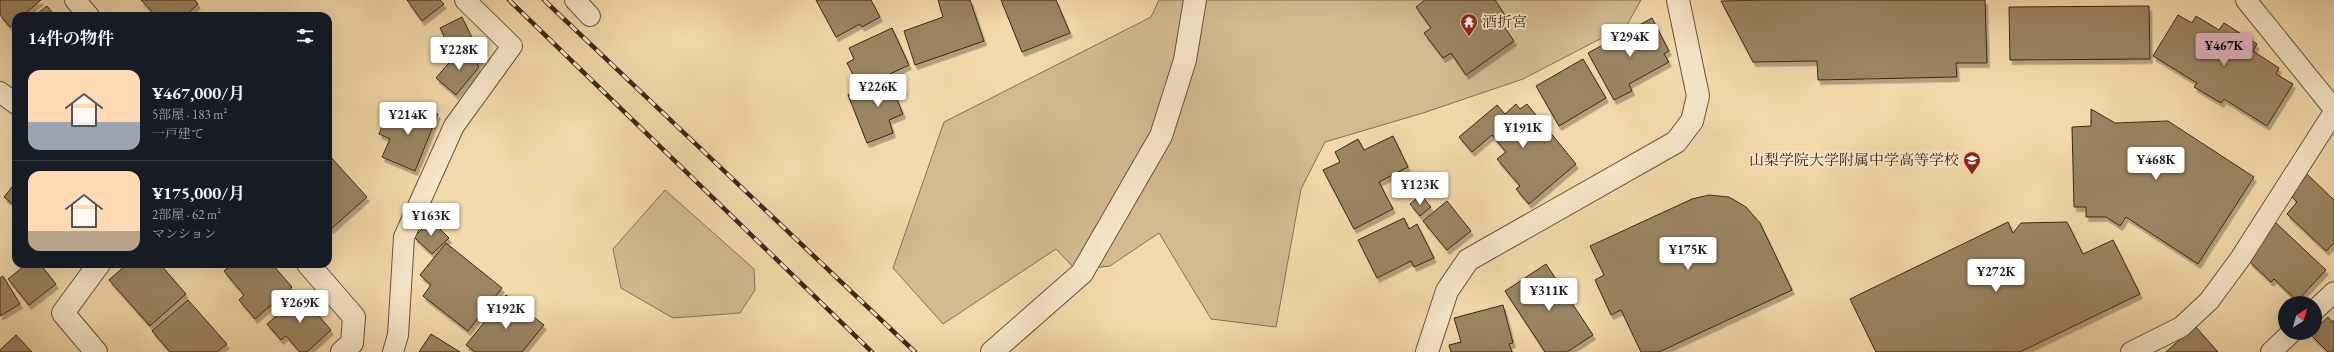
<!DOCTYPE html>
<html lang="ja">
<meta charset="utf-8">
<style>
body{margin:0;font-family:"EB Garamond","Noto Serif JP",serif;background:#20242c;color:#f1f3f6;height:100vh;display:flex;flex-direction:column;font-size:15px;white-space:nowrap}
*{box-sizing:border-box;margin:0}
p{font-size:13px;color:#9ea1a6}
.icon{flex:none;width:22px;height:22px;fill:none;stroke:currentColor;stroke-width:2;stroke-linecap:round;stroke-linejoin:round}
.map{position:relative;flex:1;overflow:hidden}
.drawer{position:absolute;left:12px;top:12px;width:320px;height:256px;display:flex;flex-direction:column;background:#171b24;border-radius:12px;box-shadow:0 4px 16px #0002}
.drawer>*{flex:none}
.needle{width:26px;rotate:37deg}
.fabs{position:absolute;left:2278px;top:296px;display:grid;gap:8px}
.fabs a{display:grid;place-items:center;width:44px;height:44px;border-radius:50%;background:#171b24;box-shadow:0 4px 16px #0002;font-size:20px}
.price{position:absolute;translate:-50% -34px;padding:0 9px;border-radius:4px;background:#fff;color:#222;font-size:13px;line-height:26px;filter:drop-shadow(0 1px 2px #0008)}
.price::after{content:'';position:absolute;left:50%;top:24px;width:12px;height:9px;margin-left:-6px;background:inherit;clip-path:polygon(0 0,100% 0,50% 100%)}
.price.on{background:#c59692;color:#111}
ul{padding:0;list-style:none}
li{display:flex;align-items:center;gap:12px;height:100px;padding:0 16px}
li+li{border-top:1px solid #363941}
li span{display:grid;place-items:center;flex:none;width:112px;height:80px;border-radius:12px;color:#555}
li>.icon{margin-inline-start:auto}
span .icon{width:48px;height:48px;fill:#fffc;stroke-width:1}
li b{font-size:17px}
h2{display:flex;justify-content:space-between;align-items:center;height:48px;padding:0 16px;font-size:17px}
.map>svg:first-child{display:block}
.green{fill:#d4bb92;stroke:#887254}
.building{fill:#9b8563;stroke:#3c2916;filter:url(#shadow)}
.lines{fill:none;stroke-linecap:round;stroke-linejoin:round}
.service-casing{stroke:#6a553b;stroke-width:22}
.minor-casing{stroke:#6a553b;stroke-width:24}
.service{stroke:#f7e6c8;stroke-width:20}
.minor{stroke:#f7e6c8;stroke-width:22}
.rail-casing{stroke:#3c2916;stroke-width:4.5}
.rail{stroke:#f7e6c8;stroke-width:3;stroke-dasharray:9;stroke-linecap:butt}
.labels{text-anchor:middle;stroke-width:3.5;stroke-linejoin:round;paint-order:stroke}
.poi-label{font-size:15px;fill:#3c2916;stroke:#f7e6c8;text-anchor:start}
</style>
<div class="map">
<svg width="2334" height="352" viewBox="0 0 2334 352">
<defs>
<filter id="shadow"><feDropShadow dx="2.5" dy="4.5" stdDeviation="0" flood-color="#0004"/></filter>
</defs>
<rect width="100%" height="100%" fill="#f3d9ab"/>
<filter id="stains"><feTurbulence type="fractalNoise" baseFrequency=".005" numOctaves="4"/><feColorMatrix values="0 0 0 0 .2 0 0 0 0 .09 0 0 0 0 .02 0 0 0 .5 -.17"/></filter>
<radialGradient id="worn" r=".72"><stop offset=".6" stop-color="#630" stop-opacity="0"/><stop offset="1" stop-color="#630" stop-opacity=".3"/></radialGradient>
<path class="green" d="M1159 0H1641L1627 25 1523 79 1423 113 1325 142 1301 189 1276 327 1211 319 1159 233 1110 266 1076 270 1056 249 943 324 893 268 944 122 1151 17Z
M665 190 754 269 755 290 740 313 673 318 621 288 613 249Z"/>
<path class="building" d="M0 0H41L22 16H16V22L10 27 0 15Z
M141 0H195L198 4 185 16H156Z
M407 0H440L444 4 422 21Z
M816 0H871L880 17 862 27 860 24 836 37Z
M938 0H970L984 41 915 65 904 31 943 17Z
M1001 0H1056L1070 33 1022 52Z
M1425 0H1495L1507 18 1501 22 1514 41 1466 75 1451 53 1443 58 1424 33 1431 28 1416 7Z
M1768 0H1985L1987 63H1956L1957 77 1818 80 1817 61 1753 62 1721 1Z
M47 6 55 16H34Z
M2149 6 2150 59 2010 60 2009 7Z
M2178 15 2192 23 2196 16 2219 30 2224 23 2257 44 2253 51 2279 68 2276 74 2293 84 2267 126 2224 99 2221 103 2194 87 2197 83 2153 56Z
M462 17 473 40 451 51 440 28Z
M1652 18 1669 51 1664 54 1669 62 1629 84 1632 91 1614 100 1588 53Z
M892 28 909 65 860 88 847 63 854 59 849 48Z
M468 49 481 60 477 65 479 67 456 95 436 78 459 51 463 55Z
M1583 59 1606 98 1559 126 1536 86Z
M899 75 905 91 895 95 903 114 889 120 893 133 867 143 848 95Z
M415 104 438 114 415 171 382 157 390 139 379 134 385 118 395 122 399 112 410 117Z
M1516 104 1520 109 1527 104 1576 164 1529 204 1516 189 1520 186 1497 159 1506 152 1492 135 1472 152 1459 137 1497 105 1505 114Z
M2091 109 2115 123 2168 121 2254 177 2198 264 2126 217 2120 226 2106 217H2086V207H2074L2072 127 2091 126Z
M1393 136 1408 167 1379 182 1393 209 1354 229 1323 170 1340 162 1335 152 1358 139 1364 150Z
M328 154 367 197 331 229 328 226Z
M2307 174 2334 200V243L2326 251 2287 214 2297 202 2292 197Z
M16 182V207L4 197Z
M1421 195 1431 207 1420 216 1410 204Z
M1709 195 1729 197 1746 207 1760 223 1792 290 1659 352H1641L1621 310 1611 315 1595 280 1604 275 1590 246 1692 199Z
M1447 201 1471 231 1447 250 1423 221Z
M1404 218 1409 229 1417 224 1434 258 1414 267 1411 261 1377 278 1358 240Z
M431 220 449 238 432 254 414 237Z
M2008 222 2013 233 2021 223 2067 222 2083 254 2113 240 2140 294 2020 352H1876L1850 299Z
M2275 222 2326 270 2297 301 2274 279 2271 282 2249 261Z
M446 243 502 288 468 331 423 296 431 285 420 275Z
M27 264H40L56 284 29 305 8 279Z
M127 264H160L186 294 150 326 109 280Z
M232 264H272L292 287 255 319 239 300 244 295 224 271Z
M1546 264 1593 335 1567 352H1545L1505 291Z
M3 276 20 304 0 316V278Z
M298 292 331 330 307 352H300L286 336 281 340 267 324 287 307 284 304Z
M506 295 544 325 522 352H475L466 345Z
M188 300 227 344 217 352H170L152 331Z
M1503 305 1513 343 1509 344 1512 352H1451L1449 345 1461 342 1454 318Z
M2328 317 2332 322 2334 320V352H2328L2310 334 2315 333V329Z
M2195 326 2218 352H2166Z
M431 334 460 352H419Z
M16 335 32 352H0V350Z"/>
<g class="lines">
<g class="service-casing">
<path id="service" d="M75 0 89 16
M575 0 590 16
M2246 0 2334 109
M0 92 16 104
M2315 310 2334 292
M393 352 398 335 404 237 454 126 512 46 465 0
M2131 352 2181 327 2209 301 2240 259 2334 112
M2271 352 2291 333"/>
</g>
<g class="minor-casing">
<path id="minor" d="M308 264 354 317 352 343 342 352
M96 352 63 313 99 264
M992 352 1082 273 1161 136 1185 60 1195 0
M1427 352 1447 291 1468 260 1676 142 1692 121 1698 96 1678 0"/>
</g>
<use href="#service" class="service"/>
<use href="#minor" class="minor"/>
<g class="rail-casing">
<path id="rail" d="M509 0 872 352
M544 0 915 352"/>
</g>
<use href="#rail" class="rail"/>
</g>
<defs>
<g id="temple-pin" transform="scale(0.9)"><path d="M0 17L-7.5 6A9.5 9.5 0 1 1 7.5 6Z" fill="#8f2418" stroke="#f7e6c8"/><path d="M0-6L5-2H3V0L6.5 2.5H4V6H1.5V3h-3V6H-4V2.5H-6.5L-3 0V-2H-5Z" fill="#fff"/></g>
<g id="school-pin" transform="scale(0.9)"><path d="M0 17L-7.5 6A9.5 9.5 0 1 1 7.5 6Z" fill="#8f2418" stroke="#f7e6c8"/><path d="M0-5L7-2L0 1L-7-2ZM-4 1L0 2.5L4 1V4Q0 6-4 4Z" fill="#fff"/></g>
</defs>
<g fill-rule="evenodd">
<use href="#temple-pin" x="1469" y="22"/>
<use href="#school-pin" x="1972" y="160"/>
</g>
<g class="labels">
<g class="poi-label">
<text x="1482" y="27">酒折宮</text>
<text x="1959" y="165" text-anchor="end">山梨学院大学附属中学高等学校</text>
</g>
</g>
<rect width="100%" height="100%" filter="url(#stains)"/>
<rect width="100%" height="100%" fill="url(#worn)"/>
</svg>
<div class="fabs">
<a><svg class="needle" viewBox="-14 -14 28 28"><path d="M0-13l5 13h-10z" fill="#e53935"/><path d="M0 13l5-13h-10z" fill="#9ea1a6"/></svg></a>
</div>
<b class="price" style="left:1630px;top:58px">¥294K</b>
<b class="price on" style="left:2224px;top:67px">¥467K</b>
<b class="price" style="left:459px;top:71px">¥228K</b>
<b class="price" style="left:878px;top:108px">¥226K</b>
<b class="price" style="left:408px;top:136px">¥214K</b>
<b class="price" style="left:1523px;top:149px">¥191K</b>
<b class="price" style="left:2156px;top:181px">¥468K</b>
<b class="price" style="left:1420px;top:206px">¥123K</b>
<b class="price" style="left:431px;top:237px">¥163K</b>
<b class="price" style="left:1688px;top:271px">¥175K</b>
<b class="price" style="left:1996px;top:293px">¥272K</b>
<b class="price" style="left:1549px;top:312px">¥311K</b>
<b class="price" style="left:300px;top:324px">¥269K</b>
<b class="price" style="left:506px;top:330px">¥192K</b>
<section class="drawer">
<h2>14件の物件<svg class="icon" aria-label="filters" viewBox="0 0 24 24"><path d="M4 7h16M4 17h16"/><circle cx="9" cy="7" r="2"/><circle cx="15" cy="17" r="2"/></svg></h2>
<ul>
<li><span style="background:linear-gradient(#ffd9b3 65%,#9aa5b1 0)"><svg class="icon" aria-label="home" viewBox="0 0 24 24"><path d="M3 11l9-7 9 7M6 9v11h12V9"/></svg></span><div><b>¥467,000/月</b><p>5部屋 · 183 m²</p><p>一戸建て</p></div></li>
<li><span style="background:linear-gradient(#ffd9b3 75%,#b9a48a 0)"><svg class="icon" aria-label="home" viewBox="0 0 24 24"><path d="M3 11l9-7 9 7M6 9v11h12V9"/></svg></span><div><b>¥175,000/月</b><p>2部屋 · 62 m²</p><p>マンション</p></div></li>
</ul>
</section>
</div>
